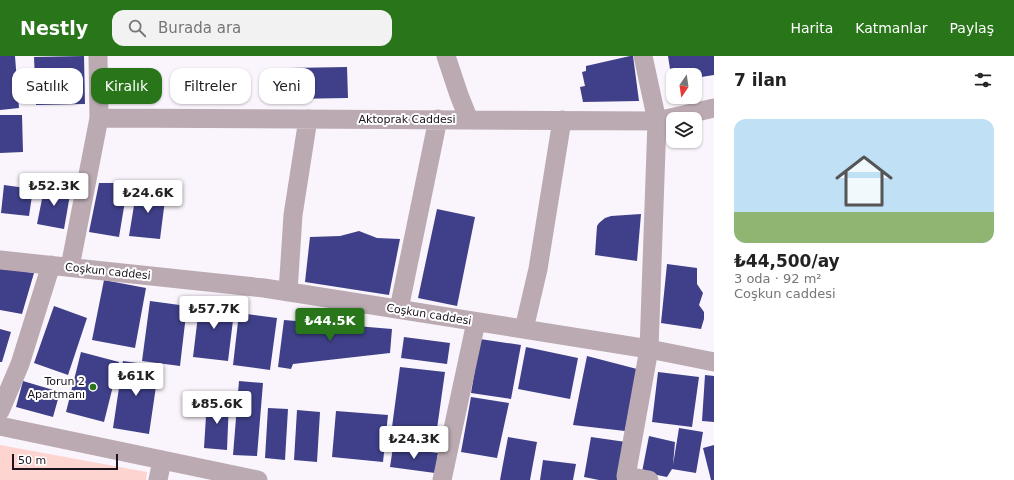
<!DOCTYPE html>
<html lang="tr">
<meta charset="utf-8">
<style>
body{margin:0;font-family:"DejaVu Sans",sans-serif;background:#f2f2f2;color:#222;height:100vh;display:flex;flex-direction:column;font-size:15px;white-space:nowrap}
*{box-sizing:border-box;margin:0}
p{font-size:13px;color:#767676}
.icon{flex:none;width:22px;height:22px;fill:none;stroke:currentColor;stroke-width:2;stroke-linecap:round;stroke-linejoin:round}
.map{position:relative;flex:1;overflow:hidden}
.drawer{display:flex;flex-direction:column;background:#fff;width:300px}
.drawer>*{flex:none}
.top-card{position:absolute;left:12px;top:12px;width:380px;height:36px;display:flex;gap:8px}
.needle{width:26px;rotate:193deg}
.tools{position:absolute;left:666px;top:12px;display:grid;gap:8px}
.tools a{display:grid;place-items:center;width:36px;height:36px;border-radius:8px;background:#fff;box-shadow:0 1px 3px #0004;font-size:20px}
.scale{position:absolute;left:12px;bottom:10px;width:106px;box-sizing:border-box;padding-left:4px;border:2px solid #1a131e;border-top:0;font-size:11px;line-height:14px;white-space:nowrap;color:#1a131e;-webkit-text-stroke:3px #fff;paint-order:stroke}
.price{position:absolute;translate:-50% -34px;padding:0 9px;border-radius:4px;background:#fff;color:#222;font-size:13px;line-height:26px;filter:drop-shadow(0 1px 2px #0008)}
.price::after{content:'';position:absolute;left:50%;top:24px;width:12px;height:9px;margin-left:-6px;background:inherit;clip-path:polygon(0 0,100% 0,50% 100%)}
.price.current{background:#29751a;color:#fff}
ul{padding:0;list-style:none}
li{display:grid;align-content:center;gap:8px;height:212px;padding:0 20px}
li+li{border-top:1px solid #e0e0e0}
li span{display:grid;place-items:center;height:124px;border-radius:12px;color:#555}
li>.icon{margin-inline-start:auto}
span .icon{width:72px;height:72px;fill:#fffc;stroke-width:1}
li b{font-size:17px}
h2{display:flex;justify-content:space-between;align-items:center;height:48px;padding:0 20px;font-size:17px}
.pill{padding:0 14px;border-radius:12px;background:#fff;box-shadow:0 1px 3px #0004;font-size:14px;line-height:36px}
.pill.current{background:#29751a;color:#fff}
header{display:flex;align-items:center;gap:24px;box-sizing:border-box;height:56px;padding:0 20px;background:#29751a;color:#fff}
header strong{font-size:19px}
nav{display:flex;gap:22px;margin-inline-start:auto;font-size:14px}
.search{width:280px;height:36px;background:#f2f2f2;display:flex;align-items:center;gap:10px;box-sizing:border-box;padding:0 14px;border-radius:12px;color:#767676;font-size:15px}
main{display:flex;flex:1;min-height:0}
.map>svg:first-child{display:block}
.green{fill:#fed4d1}
.building{fill:#3f4089}
.lines{fill:none;stroke-linecap:round;stroke-linejoin:round}
.minor{stroke:#bbaab2;stroke-width:19}
.poi-dot{fill:#29751a;stroke:#fff;stroke-width:1.5}
.labels{text-anchor:middle;stroke-width:4;stroke-linejoin:round;paint-order:stroke}
.street-label{font-size:11px;fill:#1a131e;stroke:#fff}
.poi-label{font-size:11px;fill:#1a131e;stroke:#fff;text-anchor:end}
</style>
<header>
<strong>Nestly</strong>
<div class="search"><svg class="icon" aria-label="search" viewBox="0 0 24 24"><circle cx="10" cy="10" r="6"/><path d="M15 15l6 6"/></svg>Burada ara</div>
<nav><a>Harita</a><a>Katmanlar</a><a>Paylaş</a></nav>
</header>
<main>
<div class="map">
<svg width="714" height="424" viewBox="0 0 714 424">
<rect width="100%" height="100%" fill="#faf5fc"/>
<path class="green" d="M0 389 147 416 146 424H0Z"/>
<path class="building" d="M0 0H15L19 52 0 54Z
M84 0 85 48 36 49 34 1Z
M630 0H633L639 45 583 46 580 31 585 30 582 16 586 15V10Z
M668 0H714V19L695 22V19H673L672 26Z
M347 11 348 42 290 43 289 12Z
M0 59H22L23 96 0 97Z
M99 127H128L119 181 89 176Z
M45 128 71 133 64 173 37 168Z
M4 129 33 133 29 160 1 157Z
M137 131 166 136 160 183 129 180Z
M437 153 475 161 457 250 418 242Z
M641 158 637 205 595 199 597 170 599 167 605 162 611 160Z
M359 175 377 182 400 183 389 239 305 226 310 181 340 180Z
M667 208 697 212V228L703 237 699 249 704 256V263L701 273 661 267Z
M0 212 34 217 22 258 0 254Z
M104 224 146 232 135 292 92 284Z
M200 243 235 248 228 305 193 301Z
M150 245 187 250 180 310 142 305Z
M54 250 87 262 68 319 34 307Z
M239 257 277 262 270 314 233 309Z
M284 264 392 273 390 297 293 308 291 313 278 311Z
M0 273 11 276 2 306H0Z
M404 281 450 287 447 308 401 302Z
M480 283 521 289 511 343 471 337Z
M526 291 578 302 570 343 518 333Z
M81 296 119 306 104 366 66 356Z
M587 300 637 313 625 375 573 369Z
M123 305 159 310 149 378 113 372Z
M400 311 445 316 434 394 390 386Z
M658 316 699 321 692 371 652 366Z
M705 319 714 320V366L702 365Z
M23 325 60 336 53 361 16 351Z
M239 325 263 327 257 400 233 399Z
M471 341 509 347 497 402 461 396Z
M207 344 229 345 227 394 204 392Z
M268 352 288 353 285 404 265 402Z
M297 354 320 356 317 406 294 404Z
M336 355 388 359 383 406 332 401Z
M679 372 703 376 696 417 672 413 667 421 642 416 649 380 675 386 673 409Z
M508 381 537 386 530 424H500Z
M591 381 626 386 617 424H599L584 421Z
M714 389V424H711L703 392Z
M393 391 438 397 435 417 390 411Z
M543 404 576 408 573 424H540Z"/>
<g class="lines">
<path class="minor" d="M446 0 459 39 469 64
M643 0 657 65 649 293 626 420 649 424
M99 62 657 65 714 52
M0 204 264 232 649 293 714 306
M70 211 99 62 98 0
M288 236 293 159 308 63
M399 253 438 63
M524 273 538 213 562 64
M0 355 20 308 51 209
M0 370 258 424
M158 424 162 404
M442 424 476 266"/>
</g>
<circle class="poi-dot" cx="93" cy="331" r="4"/>
<g class="labels">
<g class="street-label">
<text x="407" y="67">Aktoprak Caddesi</text>
<text transform="translate(108 215) rotate(6)" y="4">Coşkun caddesi</text>
<text transform="translate(429 258) rotate(9)" y="4">Coşkun caddesi</text>
</g>
<g class="poi-label">
<text x="85" y="329">Torun 2<tspan x="85" dy="13">Apartmanı</tspan></text>
</g>
</g>
</svg>
<div class="tools">
<a><svg class="needle" viewBox="-14 -14 28 28"><path d="M0-13l5 13h-10z" fill="#e53935"/><path d="M0 13l5-13h-10z" fill="#767676"/></svg></a>
<a><svg class="icon" aria-label="layers" viewBox="0 0 24 24"><path d="M12 4l9 5-9 5-9-5zM3 14l9 5 9-5"/></svg></a>
</div>
<div class="scale">50 m</div>
<b class="price" style="left:54px;top:151px">₺52.3K</b>
<b class="price" style="left:148px;top:158px">₺24.6K</b>
<b class="price" style="left:214px;top:274px">₺57.7K</b>
<b class="price current" style="left:330px;top:286px">₺44.5K</b>
<b class="price" style="left:136px;top:341px">₺61K</b>
<b class="price" style="left:217px;top:369px">₺85.6K</b>
<b class="price" style="left:414px;top:404px">₺24.3K</b>
<div class="top-card">
<a class="pill">Satılık</a>
<a class="pill current">Kiralık</a>
<a class="pill">Filtreler</a>
<a class="pill">Yeni</a>
</div>
</div>
<section class="drawer">
<h2>7 ilan<svg class="icon" aria-label="filters" viewBox="0 0 24 24"><path d="M4 7h16M4 17h16"/><circle cx="9" cy="7" r="2"/><circle cx="15" cy="17" r="2"/></svg></h2>
<ul>
<li><span style="background:linear-gradient(#bfe0f5 75%,#8fb573 0)"><svg class="icon" aria-label="home" viewBox="0 0 24 24"><path d="M3 11l9-7 9 7M6 9v11h12V9"/></svg></span><div><b>₺44,500/ay</b><p>3 oda · 92 m²</p><p>Coşkun caddesi</p></div></li>
</ul>
</section>
</main>
